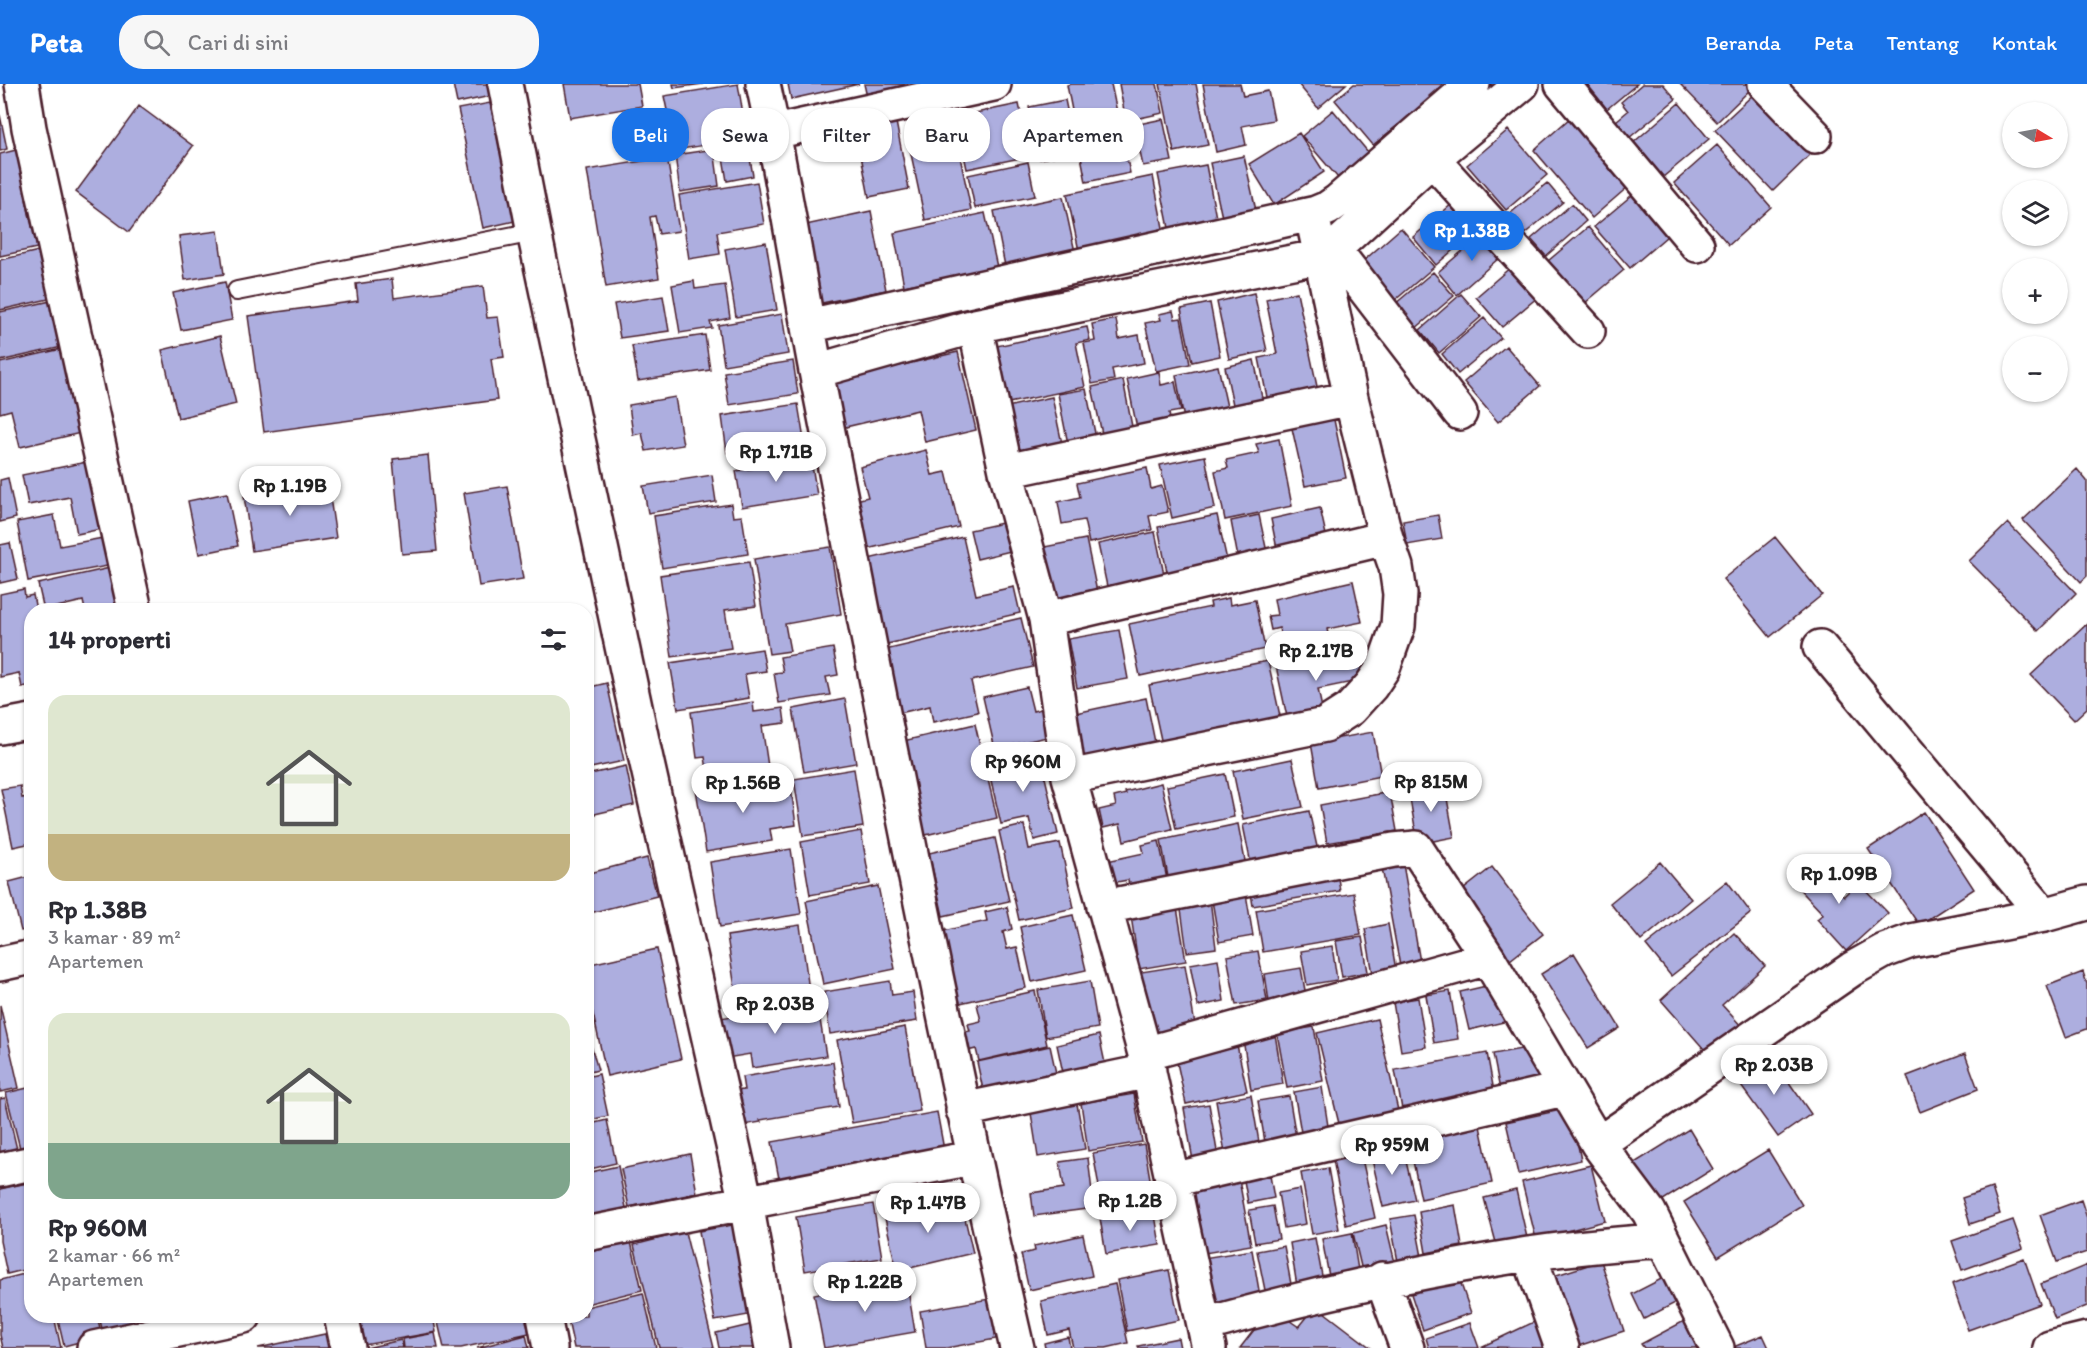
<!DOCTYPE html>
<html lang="id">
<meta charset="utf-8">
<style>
body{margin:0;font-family:Itim,sans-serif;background:#f7f7f7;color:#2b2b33;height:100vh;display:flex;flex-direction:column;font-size:22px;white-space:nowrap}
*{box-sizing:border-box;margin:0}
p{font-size:20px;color:#7c7c81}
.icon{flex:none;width:33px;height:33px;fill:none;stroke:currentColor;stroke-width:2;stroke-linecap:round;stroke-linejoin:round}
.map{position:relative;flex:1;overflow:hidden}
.details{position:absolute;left:24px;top:519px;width:570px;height:720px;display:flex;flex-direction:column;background:#fff;border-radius:24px;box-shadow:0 2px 4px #0004}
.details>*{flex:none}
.top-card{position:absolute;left:612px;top:24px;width:570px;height:54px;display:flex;gap:12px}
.needle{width:39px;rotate:100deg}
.controls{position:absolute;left:2002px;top:18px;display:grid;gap:12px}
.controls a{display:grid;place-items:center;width:66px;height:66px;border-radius:50%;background:#fff;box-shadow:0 2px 4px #0004;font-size:30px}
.price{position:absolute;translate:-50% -51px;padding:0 14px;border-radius:21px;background:#fff;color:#222;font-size:20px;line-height:39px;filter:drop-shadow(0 2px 3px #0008)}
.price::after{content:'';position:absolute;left:50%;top:36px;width:18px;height:14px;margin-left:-9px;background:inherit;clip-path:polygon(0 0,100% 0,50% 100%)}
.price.selected{background:#1a73e8;color:#fff}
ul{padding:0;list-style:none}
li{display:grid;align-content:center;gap:12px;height:318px;padding:0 24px}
li span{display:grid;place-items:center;height:186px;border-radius:18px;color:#555}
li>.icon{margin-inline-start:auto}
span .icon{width:108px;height:108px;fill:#fffc;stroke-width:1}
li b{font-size:26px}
h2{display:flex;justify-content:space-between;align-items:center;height:72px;padding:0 24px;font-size:26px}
.tag{padding:0 21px;border-radius:24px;background:#fff;box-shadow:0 2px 4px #0004;font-size:21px;line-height:54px}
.tag.selected{background:#1a73e8;color:#fff}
header{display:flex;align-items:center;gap:36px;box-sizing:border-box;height:84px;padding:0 30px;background:#1a73e8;color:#fff}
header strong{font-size:28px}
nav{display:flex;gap:33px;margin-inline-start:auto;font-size:21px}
.search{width:420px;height:54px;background:#f7f7f7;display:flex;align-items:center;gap:15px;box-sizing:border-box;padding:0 21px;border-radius:24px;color:#7c7c81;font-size:22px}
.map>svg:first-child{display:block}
.building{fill:#adaedf;stroke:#4a1f2b;stroke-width:1.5}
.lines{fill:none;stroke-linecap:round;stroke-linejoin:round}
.lane-casing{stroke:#4a1f2b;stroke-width:22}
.street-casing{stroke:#4a1f2b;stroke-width:38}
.lane{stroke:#fff;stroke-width:18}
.street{stroke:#fff;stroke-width:33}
</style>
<header>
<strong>Peta</strong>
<div class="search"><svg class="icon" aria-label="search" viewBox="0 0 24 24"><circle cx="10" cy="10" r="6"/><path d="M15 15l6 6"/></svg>Cari di sini</div>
<nav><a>Beranda</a><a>Peta</a><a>Tentang</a><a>Kontak</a></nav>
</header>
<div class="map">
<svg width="2087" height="1264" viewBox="0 0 2087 1264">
<rect width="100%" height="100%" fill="#fff"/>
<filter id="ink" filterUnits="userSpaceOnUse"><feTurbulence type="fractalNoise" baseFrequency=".0167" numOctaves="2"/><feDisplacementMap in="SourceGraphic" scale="12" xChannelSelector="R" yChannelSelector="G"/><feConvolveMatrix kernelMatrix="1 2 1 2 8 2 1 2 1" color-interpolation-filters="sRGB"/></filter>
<g filter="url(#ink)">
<path class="building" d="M453 0H488L491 12 457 19Z
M564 0H638L642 22 570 34Z
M673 0H703L674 4Z
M738 0 747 54 664 68 659 33 668 31 664 12Z
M788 0H859L791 15Z
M864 0H910L911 4 867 13Z
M1071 0H1111L1130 89 1086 98 1067 1Z
M1119 0H1157L1163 29 1126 37Z
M1160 0H1196L1208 61 1174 68Z
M1203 0H1240L1243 12 1268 7 1274 36 1242 42 1246 61 1216 68Z
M1298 0H1346L1318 24Z
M1354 0H1443L1429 12 1433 17 1401 44 1398 41 1373 61 1335 16Z
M1587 0H1637L1607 25Z
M1642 0H1663L1676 15 1629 54 1616 37 1628 27 1621 18Z
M1680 0H1756L1717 38Z
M1756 8 1813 68 1773 107 1715 46Z
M1065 16 1076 68 1040 75 1029 23Z
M490 19 515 137 483 144 458 25Z
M1679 19 1709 55 1663 93 1634 58Z
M1019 20 1030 72 967 85 956 33Z
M139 22 193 62 129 148 76 108Z
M1333 26 1368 68 1338 94 1302 52Z
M0 31 7 65 0 67Z
M945 33 950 54 956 53 971 126 925 136 907 51 926 46 924 37Z
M1571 33 1629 102 1592 134 1534 66Z
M1163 35 1172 77 1143 82 1134 41Z
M896 38 909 105 869 113 856 46Z
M1508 46 1547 91 1506 126 1467 81Z
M1299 49 1324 88 1274 121 1249 80Z
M747 57 753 92 727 97 721 61Z
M1717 61 1771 123 1729 161 1674 99Z
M24 64 35 113 26 115 37 164 0 172V70Z
M714 65 719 102 680 108 675 71Z
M1244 72 1257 131 1223 138 1210 79Z
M667 73 679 147 659 150 655 132 650 133 659 194 606 203 587 86Z
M1028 78 1035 112 975 124 968 91Z
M1206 81 1217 139 1170 149 1158 90Z
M1153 92 1164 149 1079 167 1067 110Z
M757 98 764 140 717 148 720 170 689 175 679 111Z
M1547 99 1563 118 1523 151 1507 132Z
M1638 106 1673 147 1630 184 1594 143Z
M1063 113 1075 168 1005 182 994 127Z
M1452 120 1475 147 1436 181 1413 153Z
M1572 120 1586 137 1546 172 1531 155Z
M871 127 886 206 817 220 801 142Z
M985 129 997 183 904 202 894 149Z
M1588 143 1624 186 1585 219 1548 177Z
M1401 144 1434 183 1394 217 1361 179Z
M1488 145 1507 167 1457 211 1438 188Z
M218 147 224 190 185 196 179 152Z
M766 158 777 226 736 233 725 165Z
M43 166 53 214 0 226V176Z
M1512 182 1538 213 1502 243 1476 213Z
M1433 188 1454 212 1415 245 1395 220Z
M392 195 394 214 483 202 487 234 498 233 504 273 491 275 497 316 264 348 248 232 358 217 356 200Z
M694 197 695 205 725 201 730 234 710 238 712 244 680 249 672 201Z
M225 198 232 236 181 246 173 209Z
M1297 208 1319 312 1269 323 1259 274 1277 270 1266 215Z
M1254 209 1267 267 1229 275 1217 218Z
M1461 210 1481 233 1439 269 1420 246Z
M663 212 669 247 620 254 614 220Z
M51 217 62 263 0 277V228Z
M1210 219 1220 272 1192 278 1181 225Z
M1173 227 1175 235 1181 234 1190 280 1156 287 1145 239 1161 236 1159 230Z
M782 230 788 270 724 281 718 241Z
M1484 234 1501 254 1458 290 1442 270Z
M1116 235 1119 255 1139 251 1144 279 1112 285 1114 296 1092 300 1084 259 1095 257 1092 240Z
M1087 243 1090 256 1076 259 1085 303 1004 320 992 263Z
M705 251 710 286 638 297 632 262Z
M220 252 236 320 178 334 162 266Z
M1506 262 1540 302 1498 338 1464 298Z
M66 264 85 348 20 363 11 326 0 329V279Z
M958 268 976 346 925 358 918 326 837 345 827 299Z
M1254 276 1264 323 1235 330 1225 283Z
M793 277 798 310 729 321 724 288Z
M1218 282 1229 332 1185 341 1176 291Z
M1159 288 1161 301 1175 298 1181 327 1169 329 1172 347 1139 354 1127 295Z
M1123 296 1135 358 1105 364 1092 303Z
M1086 305 1097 359 1069 365 1058 310Z
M675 313 683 361 646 367 642 349 633 351 629 321Z
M1052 313 1064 369 1018 379 1007 323Z
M798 320 804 356 727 369 722 332Z
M1333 331 1346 394 1305 402 1291 340Z
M1279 355 1292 422 1225 436 1215 387 1228 384 1226 376 1259 369 1256 360Z
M926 366 932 391 946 388 959 443 867 465 856 416 868 413 860 383Z
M428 371 437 467 402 470 393 375Z
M1205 372 1215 424 1172 434 1160 381Z
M811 376 817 411 742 423 736 387Z
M92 377 106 444 77 450 70 413 28 421 22 391Z
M1147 384 1151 405 1162 402 1168 428 1149 432 1152 446 1089 459 1084 436 1062 440 1058 418 1080 413 1077 399Z
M2077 385 2087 397V492L2081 498 2023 436Z
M712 391 716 418 648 429 643 402Z
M8 394 16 434 0 438V396Z
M328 400 336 454 252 467 244 412Z
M507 402 523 495 479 502 464 409Z
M227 409 238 462 199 470 188 417Z
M731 420 733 433 742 432 748 470 662 484 654 432Z
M1320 424 1328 460 1278 470 1271 435Z
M54 431 60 462 114 452 118 480 28 497 17 438Z
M1217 431 1228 481 1168 493 1158 443Z
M1259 431 1268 473 1239 479 1231 437Z
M1438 431 1442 455 1407 461 1403 437Z
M1012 437 1019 465 977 475 970 446Z
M2008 439 2076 509 2038 547 1969 477Z
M1155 448 1165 495 1108 507 1098 460Z
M963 453 976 511 1014 503 1020 529 883 561 864 476Z
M1775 453 1822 511 1770 553 1723 495Z
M1086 455 1097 508 1051 517 1039 464Z
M10 459 18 495 0 499V461Z
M830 463 841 530 785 540 790 567 769 570 754 475Z
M749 478 756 522 725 526 731 564 672 573 660 491Z
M119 482 128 526H85L83 517 44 526 38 500Z
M1353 497 1362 538 1327 545 1330 559 1284 569 1279 544 1271 546 1268 532 1277 531 1274 515Z
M24 505 25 513 33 511 36 526H32V601L22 603 19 589 0 593V510Z
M1229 514 1230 521 1255 516 1265 565 1140 592 1129 540 1211 523 1210 518Z
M1021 534 1033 583 971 597 978 628 933 638 930 622 895 630 881 567Z
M2087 539V624L2074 636 2031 591Z
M1119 546 1128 595 1077 604 1068 555Z
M833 564 838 591 826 593 830 611 779 619 774 589 783 588 780 573Z
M1360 564 1367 595 1318 605 1324 634 1289 642 1276 582Z
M762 565 766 587 745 590 749 614 678 625 670 579Z
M1268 577 1282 641 1163 665 1149 601Z
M607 599 624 677 586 685V604Z
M1027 603 1033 627 1045 624 1051 652 995 665 983 613Z
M1146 614 1158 673 1083 689 1071 630Z
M845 615 856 679 804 688 793 625Z
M753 618 754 628 783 624 785 639 762 642 769 689 709 698 705 673 697 674 691 628Z
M975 640 997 734 913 754 899 658Z
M1373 648 1381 692 1319 704 1311 659Z
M1039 667 1058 750 1034 756 1029 734 1001 740 987 679Z
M1292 675 1303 723 1243 735 1233 687Z
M626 682 634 721 586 732V691Z
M854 685 863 743 803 752 794 695Z
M1225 690 1234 733 1176 745 1167 702Z
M762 694 763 708 791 704 796 741 770 745 772 757 706 768 696 705Z
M1444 698 1454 753 1418 760 1408 704Z
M1161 699 1172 745 1124 757 1120 740 1103 744 1099 726 1116 722 1114 713 1126 710 1125 708Z
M20 702 22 714 32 712V759L13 763 1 705Z
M1390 708 1397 747 1327 759 1320 721Z
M1309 727 1320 776 1253 790 1243 741Z
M1924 728 1974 805 1919 841 1868 765Z
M1238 740 1246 782 1169 798 1161 756Z
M1024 741 1029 765 1060 759 1074 824 1019 836 999 747Z
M861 747 870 800 810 811 801 758Z
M995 754 1009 817 943 832 929 769Z
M1159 757 1168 800 1130 807 1128 796 1112 799 1107 777 1144 769 1142 761Z
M791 765 801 830 720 843 710 778Z
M647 774 657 812 586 830V790Z
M1809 774 1844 812 1858 798 1888 829 1846 867 1817 835 1823 830 1789 794Z
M1660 778 1691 815 1641 857 1610 819Z
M1403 780 1420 878 1400 882 1382 784Z
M1336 781 1340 807 1253 822 1249 796Z
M1492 783 1543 850 1505 880 1454 813Z
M32 792V845L21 847 9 798Z
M1727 797 1751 829 1671 892 1646 861Z
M878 802 895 885 823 900 806 817Z
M1354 809 1361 851 1263 868 1256 826Z
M1246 810 1253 852 1219 858 1212 816Z
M1210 815 1216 864 1187 868 1180 819Z
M1007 823 1012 845 1003 848 1007 865 1017 863 1026 904 960 919 943 847 987 837 985 828Z
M1177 824 1186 877 1139 885 1131 832Z
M1073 831 1086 886 1032 898 1020 843Z
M1388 840 1396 886 1373 890 1365 845Z
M800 841 809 906 737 917 727 852Z
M1734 849 1765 882 1722 921 1743 944 1711 973 1661 916Z
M1362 853 1368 888 1342 893 1336 857Z
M1332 862 1337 896 1307 901 1301 867Z
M657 865 681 975 607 992 586 899V881Z
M1258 867 1267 916 1236 921 1227 872Z
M1574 869 1620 944 1588 964 1541 890Z
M1218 875 1224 917 1198 922 1190 880Z
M1185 881 1195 941 1150 949 1141 888Z
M1301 884 1306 912 1269 918 1265 890Z
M2083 888 2087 900V945L2066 953 2047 902Z
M890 897 892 911 913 908 917 937 830 950 824 908Z
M1090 897 1098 944 1046 953 1038 906Z
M1495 900 1504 938 1469 946 1460 908Z
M1035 907 1047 961 979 977 976 965 959 969 954 950 970 947 968 940 981 937 977 920Z
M1450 907 1458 955 1434 959 1426 911Z
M1418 914 1426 963 1401 967 1393 918Z
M817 918 826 972 752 984 750 970 727 974 720 934Z
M0 921 19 1004 0 1008Z
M1377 935 1400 1035 1341 1048 1317 949Z
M905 943 920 1027 852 1039 837 956Z
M1314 943 1323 997 1287 1004 1277 949Z
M586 944 598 986 586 989Z
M1275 950 1283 1000 1251 1006 1243 955Z
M1099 951 1107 989 1065 998 1057 961Z
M1237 961 1247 1007 1186 1020 1176 974Z
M1050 962 1058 998 985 1015 977 978Z
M1532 963 1539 999 1500 1006 1493 970Z
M1487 969 1495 1013 1403 1031 1395 986Z
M1965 970 1978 1005 1920 1028 1907 992Z
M1770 971 1811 1030 1778 1053 1736 995Z
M833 978 839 1023 760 1036 761 1038 738 1042 733 1007 744 1006 742 993Z
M599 990 608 1032 586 1037V993Z
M32 1003V1070L22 1072 6 1009Z
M1322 1003 1330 1055 1303 1060 1294 1008Z
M1134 1010 1142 1058 1088 1067 1081 1019Z
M1251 1011 1260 1064 1225 1069 1216 1017Z
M1289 1012 1297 1059 1266 1064 1258 1017Z
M5 1014 19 1074 0 1079V1015Z
M1077 1020 1085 1065 1038 1073 1031 1029Z
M1209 1020 1218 1073 1193 1077 1184 1024Z
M1570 1024 1581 1076 1518 1090 1506 1038Z
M937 1028 945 1071 780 1100 772 1058Z
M607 1036 616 1079 586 1086V1041Z
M1480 1042 1492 1099 1421 1115 1409 1058Z
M1689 1045 1713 1085 1652 1123 1628 1083Z
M1144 1060 1152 1106 1101 1114 1093 1069Z
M1402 1060 1415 1116 1383 1123 1370 1067Z
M1768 1066 1802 1121 1718 1173 1684 1118Z
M690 1070 697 1109 629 1123 621 1085Z
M1361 1070 1375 1134 1346 1141 1333 1076Z
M1088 1074 1094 1124 1034 1132 1031 1109 1064 1104 1060 1078Z
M1591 1081 1605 1137 1536 1155 1522 1098Z
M618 1082 627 1129 586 1138V1089Z
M1328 1084 1339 1145 1312 1150 1301 1089Z
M1269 1086 1274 1114 1248 1119 1243 1091Z
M1238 1090 1251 1161 1205 1169 1193 1098Z
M27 1099 32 1119V1184L7 1190 0 1157V1105Z
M1992 1104 2000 1130 1970 1140 1962 1114Z
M1300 1105 1306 1140 1284 1144 1278 1109Z
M1516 1106 1528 1158 1498 1166 1484 1114Z
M960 1113 973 1169 897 1187 884 1130Z
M2081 1116 2087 1134V1168L2057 1178 2040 1131Z
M873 1120 882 1174 805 1187 796 1133Z
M1455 1121 1462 1162 1426 1169 1419 1128Z
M1273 1122 1279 1155 1255 1159 1249 1126Z
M1154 1125 1160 1161 1106 1170 1100 1134Z
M1414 1131 1423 1178 1399 1183 1390 1135Z
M2013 1136 2023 1164 1962 1186 1952 1157Z
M738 1140 754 1230 715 1237 699 1147Z
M1386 1141 1396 1183 1363 1191 1353 1149Z
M685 1148 714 1264H659L658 1259 634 1161Z
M1352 1149 1358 1186 1329 1192 1322 1155Z
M1083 1151 1092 1192 1029 1206 1021 1170 1035 1167 1034 1162Z
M1315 1154 1323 1197 1297 1202 1290 1159Z
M631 1158 642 1206 586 1220V1169Z
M1284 1162 1293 1211 1267 1216 1257 1167Z
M1252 1166 1261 1218 1206 1228 1197 1175Z
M2024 1174 2040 1220 1968 1246 1952 1200Z
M1601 1177 1624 1247 1572 1264 1550 1193Z
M2087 1181V1222L2055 1235 2041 1200Z
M1169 1186 1179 1236 1127 1247 1117 1196Z
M32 1188V1232H54L61 1264H3L0 1251V1196Z
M1671 1190 1683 1215 1644 1235 1632 1210Z
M906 1193 915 1248 824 1264 814 1210Z
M1459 1194 1471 1229 1423 1246 1411 1210Z
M1115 1200 1128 1259 1106 1264H1073L1069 1246 1048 1251 1041 1217Z
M643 1209 656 1264H574L567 1232H586V1223Z
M989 1215 996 1255 946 1264H926L920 1227Z
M1316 1222 1371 1264H1240L1271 1224 1299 1243Z
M57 1232H97L102 1252 64 1262Z
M99 1232H132L136 1245 104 1253Z
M137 1232H164L166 1239 139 1244Z
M359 1232H433L436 1248 364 1261Z
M447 1232H525L529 1249 461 1264H444L437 1234Z
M1688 1235 1704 1264H1644L1641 1260Z
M1536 1237 1549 1264 1481 1263Z
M758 1239 764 1264H719L716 1249Z
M1470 1239 1479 1264H1429L1426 1254Z
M435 1249 438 1264H404L403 1255Z
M325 1250 328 1264H258Z
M526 1251 529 1264H477Z
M1763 1251 1769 1264H1731Z
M1068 1253 1070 1264H1045L1044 1259Z
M1178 1254 1180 1264H1139L1138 1262Z
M401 1256 403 1264H366Z"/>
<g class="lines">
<g class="lane-casing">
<path id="lane" d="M237 207 534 148"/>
</g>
<g class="street-casing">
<path id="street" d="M22 0 29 44 135 526
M505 0 534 148 646 675 746 1119 772 1264
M763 0C784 95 798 191 816 287 880 613 942 940 1017 1264
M1562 0 1697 161
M1765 0 1815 52
M774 48 994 0
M1432 75 1588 247
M1334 165 1460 329
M808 242 1316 129 1328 124 1338 117 1473 0
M975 242 1006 387 1046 535 1069 693 1145 970 1209 1264
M816 287 975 242 1322 172 1334 165 1432 75 1522 0
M1006 387 1351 314
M1046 535 1386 454
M1820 563 2044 831
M0 643 32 637
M1069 693 1325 641 1350 625 1371 602 1383 584 1398 542 1400 510 1396 483 1386 454 1351 314 1312 131
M1104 823 1394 766 1416 764 1488 874 1598 1060 1649 1128 1717 1264
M0 880 32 873
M1145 970 1488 874
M963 1026 1149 987
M1598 1060 1852 885 1884 867 1911 857 2044 831 2087 819
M0 1086 32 1079
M1172 1096 1564 1005
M586 1150 972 1074
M1529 1170 1562 1264
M1382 1195 1407 1264
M341 1232 348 1264
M544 1232 550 1264
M1204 1241C1311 1211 1418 1187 1528 1170 1573 1163 1618 1160 1663 1156
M94 1264 244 1232
M2050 1264 2087 1255"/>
</g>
<use href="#lane" class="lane"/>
<use href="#street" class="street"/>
</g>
</g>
</svg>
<div class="controls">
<a><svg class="needle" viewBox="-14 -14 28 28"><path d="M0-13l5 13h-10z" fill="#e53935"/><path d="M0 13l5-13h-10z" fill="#7c7c81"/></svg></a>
<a><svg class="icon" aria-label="layers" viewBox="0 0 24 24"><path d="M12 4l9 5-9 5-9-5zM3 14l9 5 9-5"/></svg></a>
<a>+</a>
<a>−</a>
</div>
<b class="price selected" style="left:1472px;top:178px">Rp 1.38B</b>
<b class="price" style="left:776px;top:399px">Rp 1.71B</b>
<b class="price" style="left:290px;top:433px">Rp 1.19B</b>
<b class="price" style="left:1316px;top:598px">Rp 2.17B</b>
<b class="price" style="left:1023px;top:709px">Rp 960M</b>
<b class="price" style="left:1431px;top:729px">Rp 815M</b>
<b class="price" style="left:743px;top:730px">Rp 1.56B</b>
<b class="price" style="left:1839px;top:821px">Rp 1.09B</b>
<b class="price" style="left:775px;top:951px">Rp 2.03B</b>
<b class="price" style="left:1774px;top:1012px">Rp 2.03B</b>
<b class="price" style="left:1392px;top:1092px">Rp 959M</b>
<b class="price" style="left:1130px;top:1148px">Rp 1.2B</b>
<b class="price" style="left:928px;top:1150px">Rp 1.47B</b>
<b class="price" style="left:865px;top:1229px">Rp 1.22B</b>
<div class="top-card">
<a class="tag selected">Beli</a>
<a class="tag">Sewa</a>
<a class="tag">Filter</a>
<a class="tag">Baru</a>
<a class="tag">Apartemen</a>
</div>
<section class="details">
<h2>14 properti<svg class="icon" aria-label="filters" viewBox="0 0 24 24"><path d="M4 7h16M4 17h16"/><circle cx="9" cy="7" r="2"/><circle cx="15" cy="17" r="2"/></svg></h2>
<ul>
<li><span style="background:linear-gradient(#dfe7d0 75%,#c2b280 0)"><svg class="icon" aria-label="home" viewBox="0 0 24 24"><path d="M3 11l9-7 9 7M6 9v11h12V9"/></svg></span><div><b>Rp 1.38B</b><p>3 kamar · 89 m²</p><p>Apartemen</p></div></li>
<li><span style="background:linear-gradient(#dfe7d0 70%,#7fa58c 0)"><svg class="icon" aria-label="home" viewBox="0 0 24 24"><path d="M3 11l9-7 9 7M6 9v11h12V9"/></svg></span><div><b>Rp 960M</b><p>2 kamar · 66 m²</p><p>Apartemen</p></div></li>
</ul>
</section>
</div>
